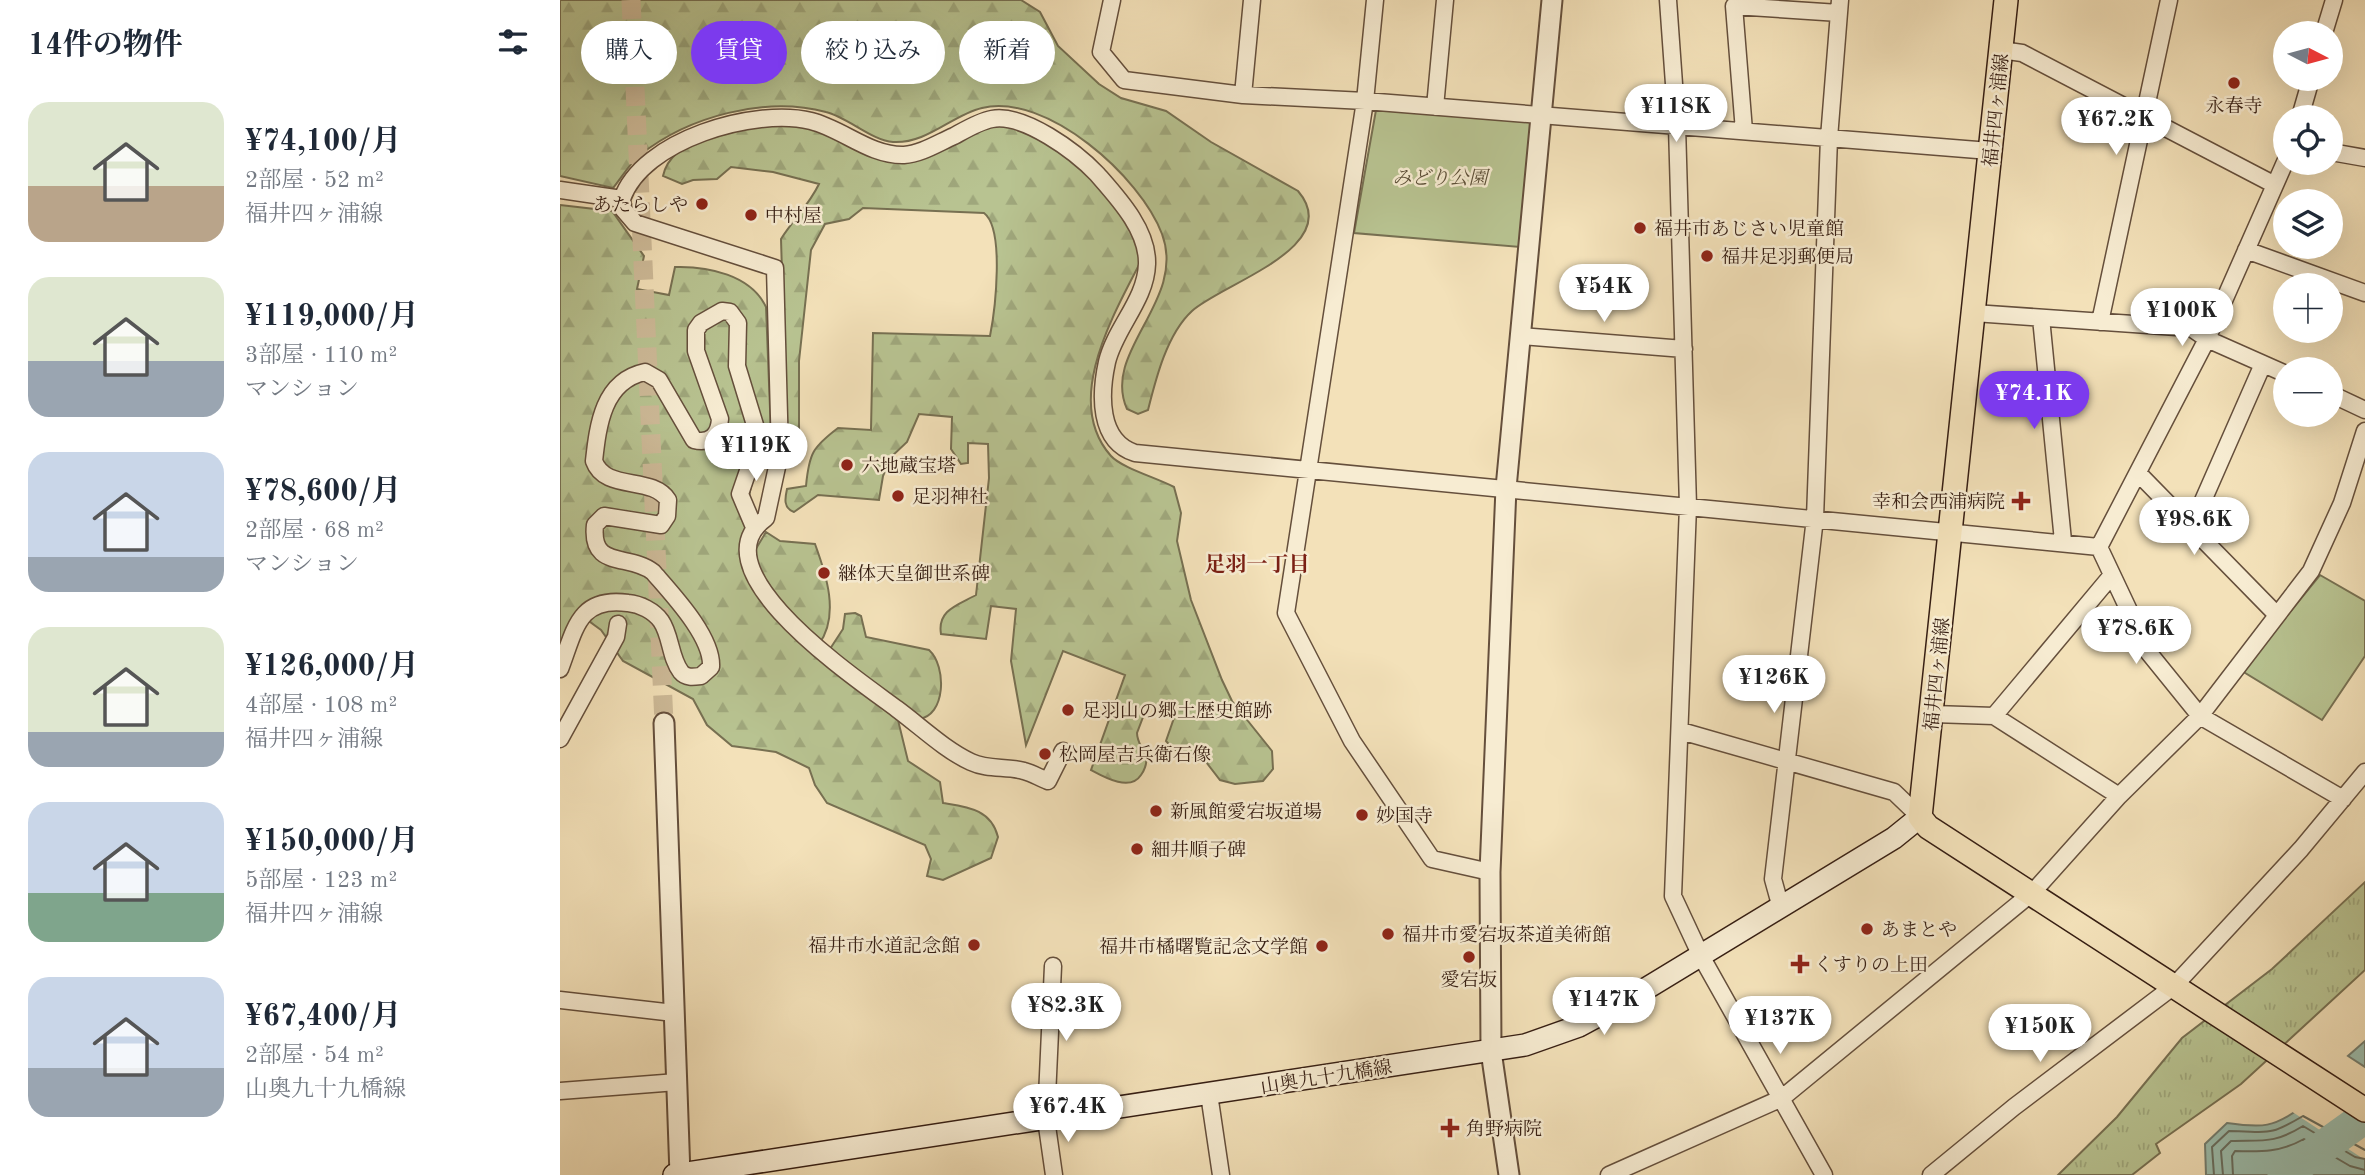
<!DOCTYPE html>
<html lang="ja">
<meta charset="utf-8">
<style>
body{margin:0;font-family:"Old Standard TT","Noto Serif JP",serif;background:#f2f2f3;color:#1f2937;height:100vh;display:flex;flex-direction:column;font-size:26px;white-space:nowrap}
*{box-sizing:border-box;margin:0}
p{font-size:23px;color:#747a83}
.icon{flex:none;width:38px;height:38px;fill:none;stroke:currentColor;stroke-width:2;stroke-linecap:round;stroke-linejoin:round}
.map{position:relative;flex:1;overflow:hidden}
.drawer{display:flex;flex-direction:column;background:#fff;width:560px}
.drawer>*{flex:none}
.top-card{position:absolute;left:21px;top:21px;width:665px;height:63px;display:flex;gap:14px}
.needle{width:46px;rotate:96deg}
.tools{position:absolute;left:1713px;top:21px;display:grid;gap:14px}
.tools a{display:grid;place-items:center;width:70px;height:70px;border-radius:50%;background:#fff;box-shadow:0 7px 28px #0002;font-size:35px}
.price{position:absolute;translate:-50% -60px;padding:0 16px;border-radius:24px;background:#fff;color:#222;font-size:23px;line-height:46px;filter:drop-shadow(0 2px 4px #0008)}
.price::after{content:'';position:absolute;left:50%;top:42px;width:21px;height:16px;margin-left:-10px;background:inherit;clip-path:polygon(0 0,100% 0,50% 100%)}
.price.on{background:#7c3aed;color:#fff}
ul{padding:0;list-style:none}
li{display:flex;align-items:center;gap:21px;height:175px;padding:0 28px}
li span{display:grid;place-items:center;flex:none;width:196px;height:140px;border-radius:21px;color:#555}
li>.icon{margin-inline-start:auto}
span .icon{width:84px;height:84px;fill:#fffc;stroke-width:1}
li b{font-size:30px}
h2{display:flex;justify-content:space-between;align-items:center;height:84px;padding:0 28px;font-size:30px}
.pill{padding:0 24px;border-radius:32px;background:#fff;box-shadow:0 7px 28px #0002;font-size:24px;line-height:63px}
.pill.on{background:#7c3aed;color:#fff}
main{display:flex;flex:1;min-height:0}
.map>svg:first-child{display:block}
.grass{fill:url(#grass-tufts);stroke:#777052;stroke-width:2}
.forest{fill:url(#forest-firs);stroke:#777052;stroke-width:2}
.green{fill:#b8c391;stroke:#777052;stroke-width:2}
.water{fill:#9bbeae;stroke:#737e70;stroke-width:2}
.pier{fill:#f3e1b9}
.lines{fill:none;stroke-linecap:round;stroke-linejoin:round}
.shore{stroke:#686e60;stroke-width:2}
.river{stroke:#9bbeae;stroke-width:33}
.tertiary-tunnel{stroke:#cdba98;stroke-width:19;stroke-dasharray:19 10;stroke-linecap:butt}
.minor-casing{stroke:#654f3c;stroke-width:19}
.tertiary-casing{stroke:#654f3c;stroke-width:23}
.secondary-casing{stroke:#361e13;stroke-width:24}
.primary-casing{stroke:#361e13;stroke-width:26}
.minor{stroke:#f7ecd2;stroke-width:16}
.tertiary{stroke:#f7ecd2;stroke-width:19}
.secondary{stroke:#f7ecd2;stroke-width:21}
.primary{stroke:#f3e1b9;stroke-width:23}
.poi-dot{fill:#8f2418;stroke:#f7ecd2;stroke-width:2.5}
.labels{text-anchor:middle;stroke-width:5;stroke-linejoin:round;paint-order:stroke}
.poi-label{font-size:19px;fill:#361e13;stroke:#f7ecd2;text-anchor:start}
.street-label{font-size:19px;fill:#361e13;stroke:#f7ecd2}
.park-label{font-size:19px;font-style:italic;fill:#5d5039;stroke:#f7ecd2}
.neighbourhood-label{font-size:21px;font-weight:bold;fill:#7a1f14;stroke:#f7ecd2}
</style>
<main>
<section class="drawer">
<h2>14件の物件<svg class="icon" aria-label="filters" viewBox="0 0 24 24"><path d="M4 7h16M4 17h16"/><circle cx="9" cy="7" r="2"/><circle cx="15" cy="17" r="2"/></svg></h2>
<ul>
<li><span style="background:linear-gradient(#dfe7d0 60%,#b9a48a 0)"><svg class="icon" aria-label="home" viewBox="0 0 24 24"><path d="M3 11l9-7 9 7M6 9v11h12V9"/></svg></span><div><b>¥74,100/月</b><p>2部屋 · 52 m²</p><p>福井四ヶ浦線</p></div></li>
<li><span style="background:linear-gradient(#dfe7d0 60%,#9aa5b1 0)"><svg class="icon" aria-label="home" viewBox="0 0 24 24"><path d="M3 11l9-7 9 7M6 9v11h12V9"/></svg></span><div><b>¥119,000/月</b><p>3部屋 · 110 m²</p><p>マンション</p></div></li>
<li><span style="background:linear-gradient(#c9d6e8 75%,#9aa5b1 0)"><svg class="icon" aria-label="home" viewBox="0 0 24 24"><path d="M3 11l9-7 9 7M6 9v11h12V9"/></svg></span><div><b>¥78,600/月</b><p>2部屋 · 68 m²</p><p>マンション</p></div></li>
<li><span style="background:linear-gradient(#dfe7d0 75%,#9aa5b1 0)"><svg class="icon" aria-label="home" viewBox="0 0 24 24"><path d="M3 11l9-7 9 7M6 9v11h12V9"/></svg></span><div><b>¥126,000/月</b><p>4部屋 · 108 m²</p><p>福井四ヶ浦線</p></div></li>
<li><span style="background:linear-gradient(#c9d6e8 65%,#7fa58c 0)"><svg class="icon" aria-label="home" viewBox="0 0 24 24"><path d="M3 11l9-7 9 7M6 9v11h12V9"/></svg></span><div><b>¥150,000/月</b><p>5部屋 · 123 m²</p><p>福井四ヶ浦線</p></div></li>
<li><span style="background:linear-gradient(#c9d6e8 65%,#9aa5b1 0)"><svg class="icon" aria-label="home" viewBox="0 0 24 24"><path d="M3 11l9-7 9 7M6 9v11h12V9"/></svg></span><div><b>¥67,400/月</b><p>2部屋 · 54 m²</p><p>山奥九十九橋線</p></div></li>
</ul>
</section>
<div class="map">
<svg width="1805" height="1175" viewBox="0 0 1805 1175">
<defs>
<pattern id="grass-tufts" width="24" height="20" patternUnits="userSpaceOnUse" patternTransform="scale(1.75)"><rect width="24" height="20" fill="#b8c391"/><path d="M3 7l-1-3M5 7V3M7 7l1-3M15 17l-1-3M17 17v-4M19 17l1-3" fill="none" stroke="#9fa77c"/></pattern>
<pattern id="forest-firs" width="22" height="20" patternUnits="userSpaceOnUse" patternTransform="scale(1.75)"><rect width="22" height="20" fill="#b8c391"/><path d="M5 1l3.5 6h-7zM16 11l3.5 6h-7z" fill="#9fa77c"/></pattern>
</defs>
<rect width="100%" height="100%" fill="#f3e1b9"/>
<filter id="stains"><feTurbulence type="fractalNoise" baseFrequency=".00286" numOctaves="4"/><feColorMatrix values="0 0 0 0 .2 0 0 0 0 .09 0 0 0 0 .02 0 0 0 .5 -.17"/></filter>
<radialGradient id="worn" r=".72"><stop offset=".6" stop-color="#630" stop-opacity="0"/><stop offset="1" stop-color="#630" stop-opacity=".3"/></radialGradient>
<path class="grass" d="M1805 882V970L1681 1084 1596 1144 1600 1153 1572 1175H1498L1557 1117 1622 1038 1712 969Z"/>
<path class="forest" d="M0 0H461L480 12 498 46 539 84 561 98 606 111 651 142 738 191C786 247 661 284 632 311 607 334 596 378 588 410L578 414 567 409C541 351 627 301 602 234 581 177 486 92 422 108 392 115 367 144 333 142 313 141 287 117 266 112 205 96 129 116 80 155 70 163 62 177 53 188L0 176Z
M227 123C239 126 253 127 264 132 292 143 315 166 348 162 379 158 403 134 432 126 478 115 556 197 575 235 579 242 579 253 581 261 554 314 502 401 551 456 562 468 597 478 614 487L621 513 617 541 631 600 662 680 672 701 712 751 713 769 703 781 675 784 660 780 646 762 613 749 606 741 615 715 588 704 577 733C577 743 584 749 586 759 587 764 584 771 581 775 570 792 544 777 531 770L565 675 503 651 466 745 451 661 456 609 431 606 426 639 381 634C377 610 398 605 416 595L429 478 428 444 408 443V463L401 464 391 449 392 417 359 414 347 442 331 457 323 476 319 500 258 495 234 512C223 508 225 498 227 489L246 486C249 453 253 447 278 428L311 430 313 333 430 336C435 311 445 229 424 213L303 208 289 219 265 224 251 250 239 361V432L233 442 227 441 221 239C233 220 249 205 259 184L213 172 171 167 157 179 133 180 122 184 103 176C112 132 190 127 227 123Z
M0 205 52 211 84 256 77 289 109 295 115 267C148 266 191 275 206 307L211 434 208 457C185 474 188 519 183 546L257 656 338 720 348 761 380 782 383 803C407 807 431 809 438 837L431 858 383 880 367 876 371 859 365 845 267 803 255 785 249 768 216 752 172 746 147 725 133 699 63 661 41 630 30 622 16 620 0 654Z
M206 532 220 541 255 544C266 574 280 615 259 644L204 581 194 552Z
M295 613 301 616 306 637 369 650C387 666 386 717 358 719L268 652 283 629 285 614Z"/>
<path class="green" d="M816 110 975 120 960 247 794 233Z
M1760 575 1805 601V656L1762 720 1682 671Z"/>
<path class="water" d="M1805 1041V1067L1788 1056Z
M1743 1106 1805 1145V1175H1646L1645 1144 1667 1123C1702 1128 1714 1128 1743 1106Z"/>
<path class="pier" d="M1741 1103 1805 1141V1160L1731 1111Z"/>
<g class="lines">
<path class="shore" d="M1654 1175 1652 1147 1669 1131C1708 1131 1706 1138 1743 1116L1805 1150
M1663 1175 1661 1151 1671 1141C1703 1140 1714 1144 1743 1126L1795 1157 1805 1159
M1673 1175 1672 1156 1675 1151C1702 1152 1721 1152 1744 1139L1790 1166 1805 1170"/>
<path class="river" d="M1724 1175 1805 1117"/>
<path class="tertiary-tunnel" d="M71 0 104 723"/>
<g class="minor-casing">
<path id="minor" d="M552 0 541 52 564 80 683 95 805 101 1430 151
M815 0 805 101 726 613 792 741 872 859 930 872
M1108 0 1117 126 1128 506 1113 896 1141 956 1264 1175
M1764 33 1774 0
M1441 50 1462 53 1715 185
M683 95 692 0
M875 107 885 0
M1740 117 1751 79
M1184 131 1174 6 1279 13
M1771 152 1805 158
M0 190 62 199
M1686 250 1805 293
M1414 313 1631 328 1647 339 1726 374
M1481 318 1503 541
M1540 322 1609 0
M961 336 1124 349
M1771 394 1805 410
M1578 473 1717 615
M1631 528 1703 364
M1539 547 1647 339 1726 160
M0 669C15 630 18 596 68 603 80 604 94 611 101 621 111 635 110 658 121 672 126 678 133 677 141 676L151 667C153 637 112 594 93 572 69 553 30 570 35 525L44 516 101 525 107 516 108 500C92 475 45 492 34 461 38 425 43 381 85 372L99 380 134 440C150 444 159 435 160 419L136 351V330L141 323 162 311 170 312 178 323 177 366 195 425 192 459 180 494 194 527
M1373 714 1434 716 1552 575
M1434 716 1559 796
M1121 731 1334 792 1360 817
M0 739 56 637 58 624
M503 751 488 781C480 778 472 773 464 771 446 766 428 770 411 762 385 750 360 726 337 709 300 681 133 570 206 518L220 453 215 268 75 223 63 209 62 199C82 140 195 107 251 121 283 129 310 156 344 155 361 154 378 143 394 136 405 130 420 121 432 119 464 113 516 152 537 174 558 198 588 230 587 264 586 300 555 328 547 362 540 394 538 441 575 453L1539 547 1589 653 1640 716 1783 799
M1221 908 1213 879 1255 518 1269 138 1280 0
M493 966 486 1119 494 1175
M0 1000 114 1013
M0 1091 117 1082
M649 1094 661 1175
M1049 1175 1222 1098 1473 892 1559 796 1640 716 1751 571 1782 503 1805 431
M1371 1175 1454 1107 1614 986 1741 849 1805 772"/>
</g>
<g class="tertiary-casing">
<path id="tertiary" d="M104 723 120 1175
M949 1175 931 1051 930 872 946 488 992 0"/>
</g>
<g class="secondary-casing">
<path id="secondary" d="M114 1175 965 1045 1019 1026 1069 999 1334 838 1360 817"/>
</g>
<g class="primary-casing">
<path id="primary" d="M1446 0 1360 817 1368 827 1805 1110"/>
</g>
<use href="#minor" class="minor"/>
<use href="#tertiary" class="tertiary"/>
<use href="#secondary" class="secondary"/>
<use href="#primary" class="primary"/>
</g>
<g class="poi-dot">
<circle cx="1674" cy="83" r="7"/>
<circle cx="142" cy="204" r="7"/>
<circle cx="191" cy="215" r="7"/>
<circle cx="1080" cy="228" r="7"/>
<circle cx="1147" cy="256" r="7"/>
<circle cx="287" cy="465" r="7"/>
<circle cx="338" cy="496" r="7"/>
<path d="M1457.5 490.5h7v7h7v7h-7v7h-7v-7h-7v-7h7z"/>
<circle cx="264" cy="573" r="7"/>
<circle cx="508" cy="710" r="7"/>
<circle cx="485" cy="754" r="7"/>
<circle cx="596" cy="811" r="7"/>
<circle cx="802" cy="815" r="7"/>
<circle cx="577" cy="849" r="7"/>
<circle cx="1307" cy="929" r="7"/>
<circle cx="828" cy="934" r="7"/>
<circle cx="414" cy="945" r="7"/>
<circle cx="762" cy="946" r="7"/>
<circle cx="909" cy="957" r="7"/>
<path d="M1236.5 953.5h7v7h7v7h-7v7h-7v-7h-7v-7h7z"/>
<path d="M886.5 1117.5h7v7h7v7h-7v7h-7v-7h-7v-7h7z"/>
</g>
<g class="labels">
<g class="poi-label">
<text x="1674" y="112" text-anchor="middle">永春寺</text>
<text x="128" y="211" text-anchor="end">あたらしや</text>
<text x="205" y="222">中村屋</text>
<text x="1094" y="235">福井市あじさい児童館</text>
<text x="1161" y="263">福井足羽郵便局</text>
<text x="301" y="472">六地蔵宝塔</text>
<text x="352" y="503">足羽神社</text>
<text x="1445" y="508" text-anchor="end">幸和会西浦病院</text>
<text x="278" y="580">継体天皇御世系碑</text>
<text x="522" y="717">足羽山の郷土歴史館跡</text>
<text x="499" y="761">松岡屋吉兵衛石像</text>
<text x="610" y="818">新風館愛宕坂道場</text>
<text x="816" y="822">妙国寺</text>
<text x="591" y="856">細井順子碑</text>
<text x="1321" y="936">あまとや</text>
<text x="842" y="941">福井市愛宕坂茶道美術館</text>
<text x="400" y="952" text-anchor="end">福井市水道記念館</text>
<text x="748" y="953" text-anchor="end">福井市橘曙覧記念文学館</text>
<text x="1254" y="971">くすりの上田</text>
<text x="909" y="986" text-anchor="middle">愛宕坂</text>
<text x="906" y="1135">角野病院</text>
</g>
<g class="street-label">
<text transform="translate(1435 110) rotate(-84)" y="7">福井四ヶ浦線</text>
<text transform="translate(1376 674) rotate(-84)" y="7">福井四ヶ浦線</text>
<text transform="translate(766 1076) rotate(-9)" y="7">山奥九十九橋線</text>
</g>
<g class="park-label">
<text x="880" y="184">みどり公園</text>
</g>
<g class="neighbourhood-label">
<text x="697" y="571">足羽一丁目</text>
</g>
</g>
<rect width="100%" height="100%" filter="url(#stains)"/>
<rect width="100%" height="100%" fill="url(#worn)"/>
</svg>
<div class="tools">
<a><svg class="needle" viewBox="-14 -14 28 28"><path d="M0-13l5 13h-10z" fill="#e53935"/><path d="M0 13l5-13h-10z" fill="#747a83"/></svg></a>
<a><svg class="icon" aria-label="locate" viewBox="0 0 24 24"><circle cx="12" cy="12" r="6"/><path d="M12 2v4M12 18v4M2 12h4M18 12h4"/></svg></a>
<a><svg class="icon" aria-label="layers" viewBox="0 0 24 24"><path d="M12 4l9 5-9 5-9-5zM3 14l9 5 9-5"/></svg></a>
<a>+</a>
<a>−</a>
</div>
<b class="price" style="left:1116px;top:144px">¥118K</b>
<b class="price" style="left:1556px;top:157px">¥67.2K</b>
<b class="price" style="left:1044px;top:324px">¥54K</b>
<b class="price" style="left:1622px;top:348px">¥100K</b>
<b class="price on" style="left:1474px;top:431px">¥74.1K</b>
<b class="price" style="left:196px;top:483px">¥119K</b>
<b class="price" style="left:1634px;top:557px">¥98.6K</b>
<b class="price" style="left:1576px;top:666px">¥78.6K</b>
<b class="price" style="left:1214px;top:715px">¥126K</b>
<b class="price" style="left:1044px;top:1037px">¥147K</b>
<b class="price" style="left:506px;top:1043px">¥82.3K</b>
<b class="price" style="left:1220px;top:1056px">¥137K</b>
<b class="price" style="left:1480px;top:1064px">¥150K</b>
<b class="price" style="left:508px;top:1144px">¥67.4K</b>
<div class="top-card">
<a class="pill">購入</a>
<a class="pill on">賃貸</a>
<a class="pill">絞り込み</a>
<a class="pill">新着</a>
</div>
</div>
</main>
